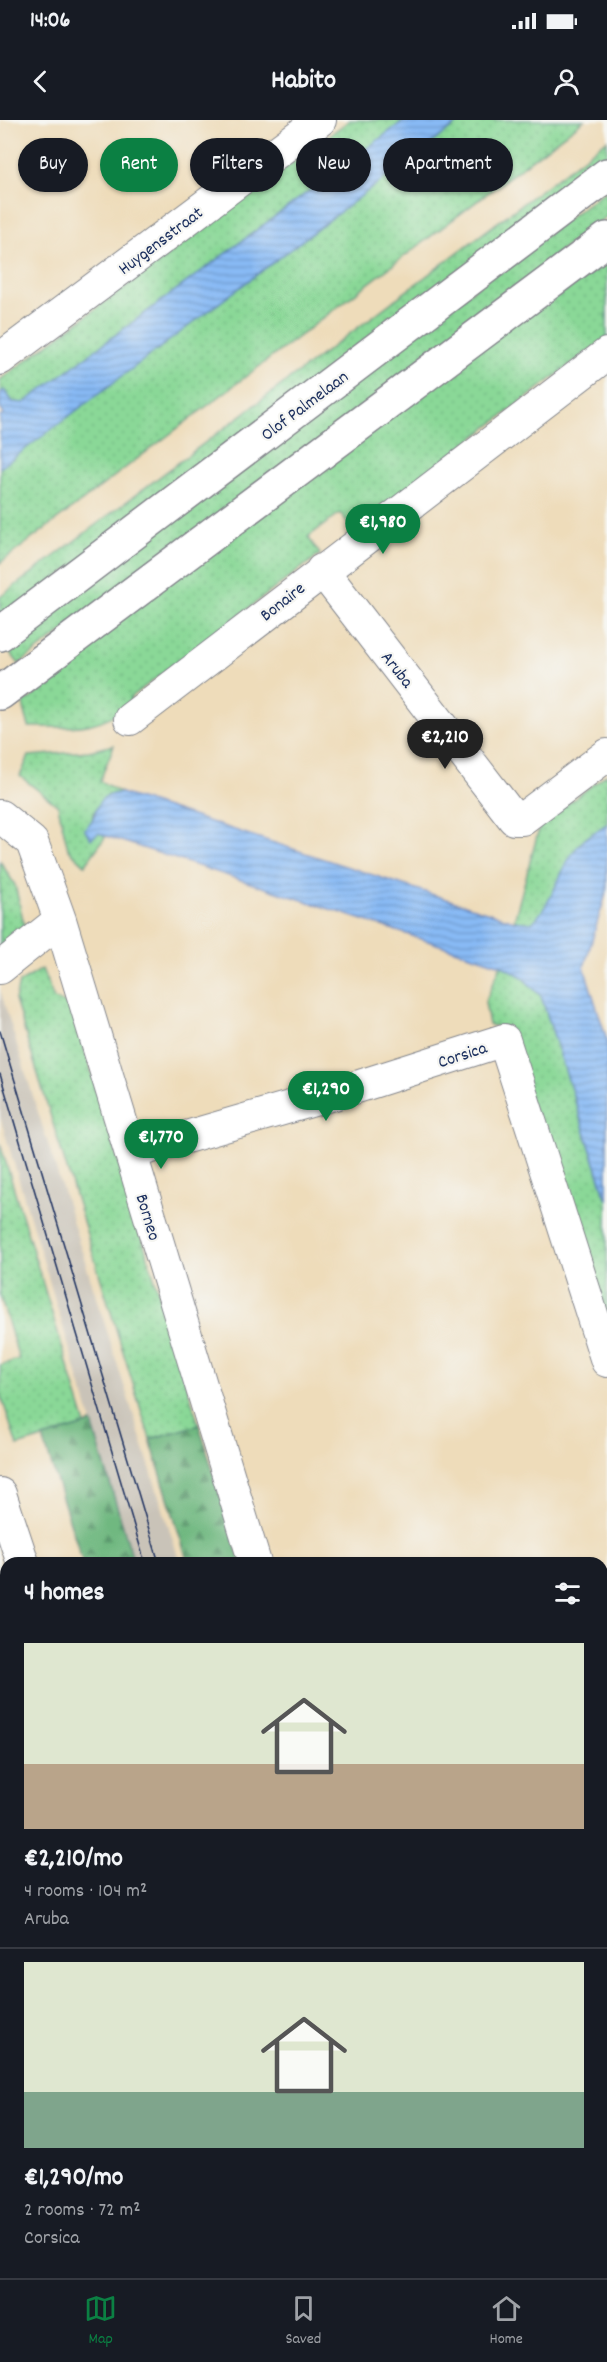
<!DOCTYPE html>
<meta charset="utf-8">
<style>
body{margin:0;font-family:Dekko,sans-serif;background:#20242c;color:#f1f3f6;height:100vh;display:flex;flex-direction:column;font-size:22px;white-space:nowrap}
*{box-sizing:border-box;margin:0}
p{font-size:20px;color:#9ea1a6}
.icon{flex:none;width:33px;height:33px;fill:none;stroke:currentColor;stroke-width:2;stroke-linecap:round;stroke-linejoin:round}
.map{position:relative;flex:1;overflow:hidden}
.sheet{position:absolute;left:0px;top:1437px;width:608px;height:722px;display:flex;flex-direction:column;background:#171b24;border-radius:18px 18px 0 0;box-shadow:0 2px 4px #0004}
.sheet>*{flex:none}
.guide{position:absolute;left:18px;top:18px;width:572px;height:54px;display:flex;gap:12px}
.price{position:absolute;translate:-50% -51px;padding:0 14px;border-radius:21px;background:#0b8043;color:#fff;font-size:20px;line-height:39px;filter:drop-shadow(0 2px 3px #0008)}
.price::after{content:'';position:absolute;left:50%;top:36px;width:18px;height:14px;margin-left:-9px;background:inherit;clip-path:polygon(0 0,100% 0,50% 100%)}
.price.selected{background:#222;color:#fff}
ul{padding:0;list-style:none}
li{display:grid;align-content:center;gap:12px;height:318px;padding:0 24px}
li+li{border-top:2px solid #363941}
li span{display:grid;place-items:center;height:186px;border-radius:0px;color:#555}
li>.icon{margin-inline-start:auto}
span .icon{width:108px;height:108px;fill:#fffc;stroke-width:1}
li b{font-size:26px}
h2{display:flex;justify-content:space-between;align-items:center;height:72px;padding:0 24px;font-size:26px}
.chip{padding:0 21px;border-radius:27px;background:#171b24;box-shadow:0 2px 4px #0004;font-size:21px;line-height:54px}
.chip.selected{background:#0b8043;color:#fff}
.status{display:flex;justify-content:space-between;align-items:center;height:42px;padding:0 30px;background:#171b24;direction:ltr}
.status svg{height:16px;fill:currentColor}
header{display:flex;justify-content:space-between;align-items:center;height:78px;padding:0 24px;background:#171b24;font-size:27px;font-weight:800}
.tab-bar{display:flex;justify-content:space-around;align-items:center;height:84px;border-top:2px solid #363941;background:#171b24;font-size:16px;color:#9ea1a6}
.tab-bar a{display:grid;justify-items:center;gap:3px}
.tab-bar .selected{color:#0b8043}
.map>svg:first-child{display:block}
.industrial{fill:#c9c3b8}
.grass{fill:url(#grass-dots);stroke:#52847a;stroke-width:1.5}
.forest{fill:url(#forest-firs);stroke:#45746f;stroke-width:1.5}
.water{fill:url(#water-rules);stroke:#5274aa;stroke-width:1.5}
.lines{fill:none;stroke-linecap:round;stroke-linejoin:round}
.street-casing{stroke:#84868c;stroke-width:34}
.secondary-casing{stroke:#84868c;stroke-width:36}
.street{stroke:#fff;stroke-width:32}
.secondary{stroke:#fff;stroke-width:33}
.tram{stroke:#1b2f5e;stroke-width:1.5}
.labels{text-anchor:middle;stroke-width:4.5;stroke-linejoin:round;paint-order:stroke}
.street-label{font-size:18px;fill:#1b2f5e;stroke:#f6f6f2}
</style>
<div class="status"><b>14:06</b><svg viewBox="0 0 49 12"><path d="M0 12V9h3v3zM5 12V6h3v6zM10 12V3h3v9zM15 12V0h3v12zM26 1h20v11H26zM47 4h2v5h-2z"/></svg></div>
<header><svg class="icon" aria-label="back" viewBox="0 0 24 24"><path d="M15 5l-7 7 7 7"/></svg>Habito<svg class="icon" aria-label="person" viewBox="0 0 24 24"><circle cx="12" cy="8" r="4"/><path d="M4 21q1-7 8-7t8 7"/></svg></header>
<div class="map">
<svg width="607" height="2158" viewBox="0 0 607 2158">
<defs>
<pattern id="grass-dots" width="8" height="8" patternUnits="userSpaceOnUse" patternTransform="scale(1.5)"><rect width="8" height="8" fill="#8ad897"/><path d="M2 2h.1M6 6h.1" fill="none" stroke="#76ba85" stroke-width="1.8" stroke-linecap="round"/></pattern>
<pattern id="forest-firs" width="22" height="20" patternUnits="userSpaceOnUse" patternTransform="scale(1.5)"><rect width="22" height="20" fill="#6fb880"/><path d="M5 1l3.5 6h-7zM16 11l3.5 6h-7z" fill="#5a966c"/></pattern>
<pattern id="water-rules" width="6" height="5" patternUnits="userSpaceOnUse" patternTransform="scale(1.5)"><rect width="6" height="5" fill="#88baf5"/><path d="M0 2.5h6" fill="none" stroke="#6e98ca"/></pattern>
</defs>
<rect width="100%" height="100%" fill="#f6f6f2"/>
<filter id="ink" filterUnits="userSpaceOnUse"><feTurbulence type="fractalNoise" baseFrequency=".0167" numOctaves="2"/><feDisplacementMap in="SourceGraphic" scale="12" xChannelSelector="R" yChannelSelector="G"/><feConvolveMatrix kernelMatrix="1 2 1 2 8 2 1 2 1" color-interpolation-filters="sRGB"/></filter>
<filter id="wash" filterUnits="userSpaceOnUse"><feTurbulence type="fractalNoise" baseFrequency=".008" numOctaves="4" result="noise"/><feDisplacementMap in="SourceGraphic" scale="24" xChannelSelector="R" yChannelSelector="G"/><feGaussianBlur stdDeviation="1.35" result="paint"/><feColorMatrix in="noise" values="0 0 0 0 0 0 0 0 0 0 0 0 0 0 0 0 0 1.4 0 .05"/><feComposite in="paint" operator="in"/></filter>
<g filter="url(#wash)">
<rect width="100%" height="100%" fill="#eedcba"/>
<path class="industrial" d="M0 869 16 922 180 1443H134L0 997Z
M338 2153H407L409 2158H339Z"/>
<path class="grass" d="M350 0H405L24 283 13 282 4 270 0 273V260Z
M462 0H584L0 443V348Z
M607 20V43L0 501V477Z
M607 69V96L556 134 519 174 19 544 3 524Z
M607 141V217L353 409 340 393 308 417 320 434 130 578 133 583C96 611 74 607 29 607L23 584 39 572 33 565 496 211 582 160Z
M114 625 100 661 121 673 108 674 93 693 92 703 99 713 106 716 85 745 68 729 58 686 20 656 29 636 89 631Z
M607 654V704L583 721 567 744 547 788 532 803 514 801 540 705Z
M0 741 15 765 25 808 0 827Z
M501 845 521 856 541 876 607 1080V1205L505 908 489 905 485 882Z
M42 849 54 879 71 885 199 1305 150 1319 15 880 19 863Z
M0 1023 86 1305 17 1326 0 1272V1245L19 1239 0 1175Z"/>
<path class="forest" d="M92 1303 134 1443H83L43 1318Z
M199 1305 241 1443H188L150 1319Z"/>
<path class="water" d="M405 0H462L0 348V297L4 294 0 288V273L4 270 13 282 24 283Z
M121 673 514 801 532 803C557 779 560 741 584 720 591 714 599 709 607 704V770L584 847 607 920V1080L541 876 521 856 501 845 106 716 99 713 91 719 84 709C103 695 88 675 121 673Z
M0 1850 6 1871V1953L0 1954Z"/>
</g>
<g filter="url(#ink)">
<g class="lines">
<g class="street-casing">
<path id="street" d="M0 239 320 0
M322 450 514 699H522L607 635
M130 599 607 234
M0 696 32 722 60 800 255 1443
M0 848 60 800
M131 1033 338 973 504 920 607 1241
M0 1374 23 1443
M602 1493 607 1491
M602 1900 607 1898
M602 1949 607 1947
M602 1988 607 2010
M0 2064 6 2063
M0 2110 6 2108
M233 2152 235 2158"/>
</g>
<g class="secondary-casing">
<path id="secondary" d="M0 514 607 55
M0 573 607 119"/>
</g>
<use href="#street" class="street"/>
<use href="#secondary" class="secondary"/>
<path class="tram" d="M0 911 159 1443
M0 954 145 1443
M365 2152 367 2158
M385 2152 387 2158"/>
</g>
</g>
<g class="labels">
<g class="street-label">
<text transform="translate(160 120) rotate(-37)" y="6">Huygensstraat</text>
<text transform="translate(304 285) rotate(-37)" y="6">Olof Palmelaan</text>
<text transform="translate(282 481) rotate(-38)" y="6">Bonaire</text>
<text transform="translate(398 549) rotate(52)" y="6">Aruba</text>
<text transform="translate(462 934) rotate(-18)" y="6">Corsica</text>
<text transform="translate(149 1097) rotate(73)" y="6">Borneo</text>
</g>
</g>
</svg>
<b class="price" style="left:383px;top:435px">€1,980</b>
<b class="price selected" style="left:445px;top:650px">€2,210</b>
<b class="price" style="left:326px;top:1002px">€1,290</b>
<b class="price" style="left:161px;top:1050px">€1,770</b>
<div class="guide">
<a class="chip">Buy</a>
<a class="chip selected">Rent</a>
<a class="chip">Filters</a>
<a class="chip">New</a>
<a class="chip">Apartment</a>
</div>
<section class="sheet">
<h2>4 homes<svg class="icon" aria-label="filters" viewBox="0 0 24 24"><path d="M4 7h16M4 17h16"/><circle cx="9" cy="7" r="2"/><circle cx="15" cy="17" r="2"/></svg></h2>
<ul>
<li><span style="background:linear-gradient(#dfe7d0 65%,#b9a48a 0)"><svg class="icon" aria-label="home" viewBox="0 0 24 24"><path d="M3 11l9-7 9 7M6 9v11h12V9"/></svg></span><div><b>€2,210/mo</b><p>4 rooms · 104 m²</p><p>Aruba</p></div></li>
<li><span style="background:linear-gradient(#dfe7d0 70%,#7fa58c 0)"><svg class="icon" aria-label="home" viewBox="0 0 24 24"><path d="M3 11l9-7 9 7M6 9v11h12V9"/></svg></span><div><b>€1,290/mo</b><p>2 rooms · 72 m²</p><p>Corsica</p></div></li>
</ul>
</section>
</div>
<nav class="tab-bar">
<a class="selected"><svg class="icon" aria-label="map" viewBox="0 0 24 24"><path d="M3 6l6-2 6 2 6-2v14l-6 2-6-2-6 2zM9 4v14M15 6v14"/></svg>Map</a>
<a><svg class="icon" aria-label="saved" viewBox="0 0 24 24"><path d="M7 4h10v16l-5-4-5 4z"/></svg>Saved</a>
<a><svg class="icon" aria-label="home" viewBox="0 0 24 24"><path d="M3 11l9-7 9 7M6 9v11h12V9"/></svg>Home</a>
</nav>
